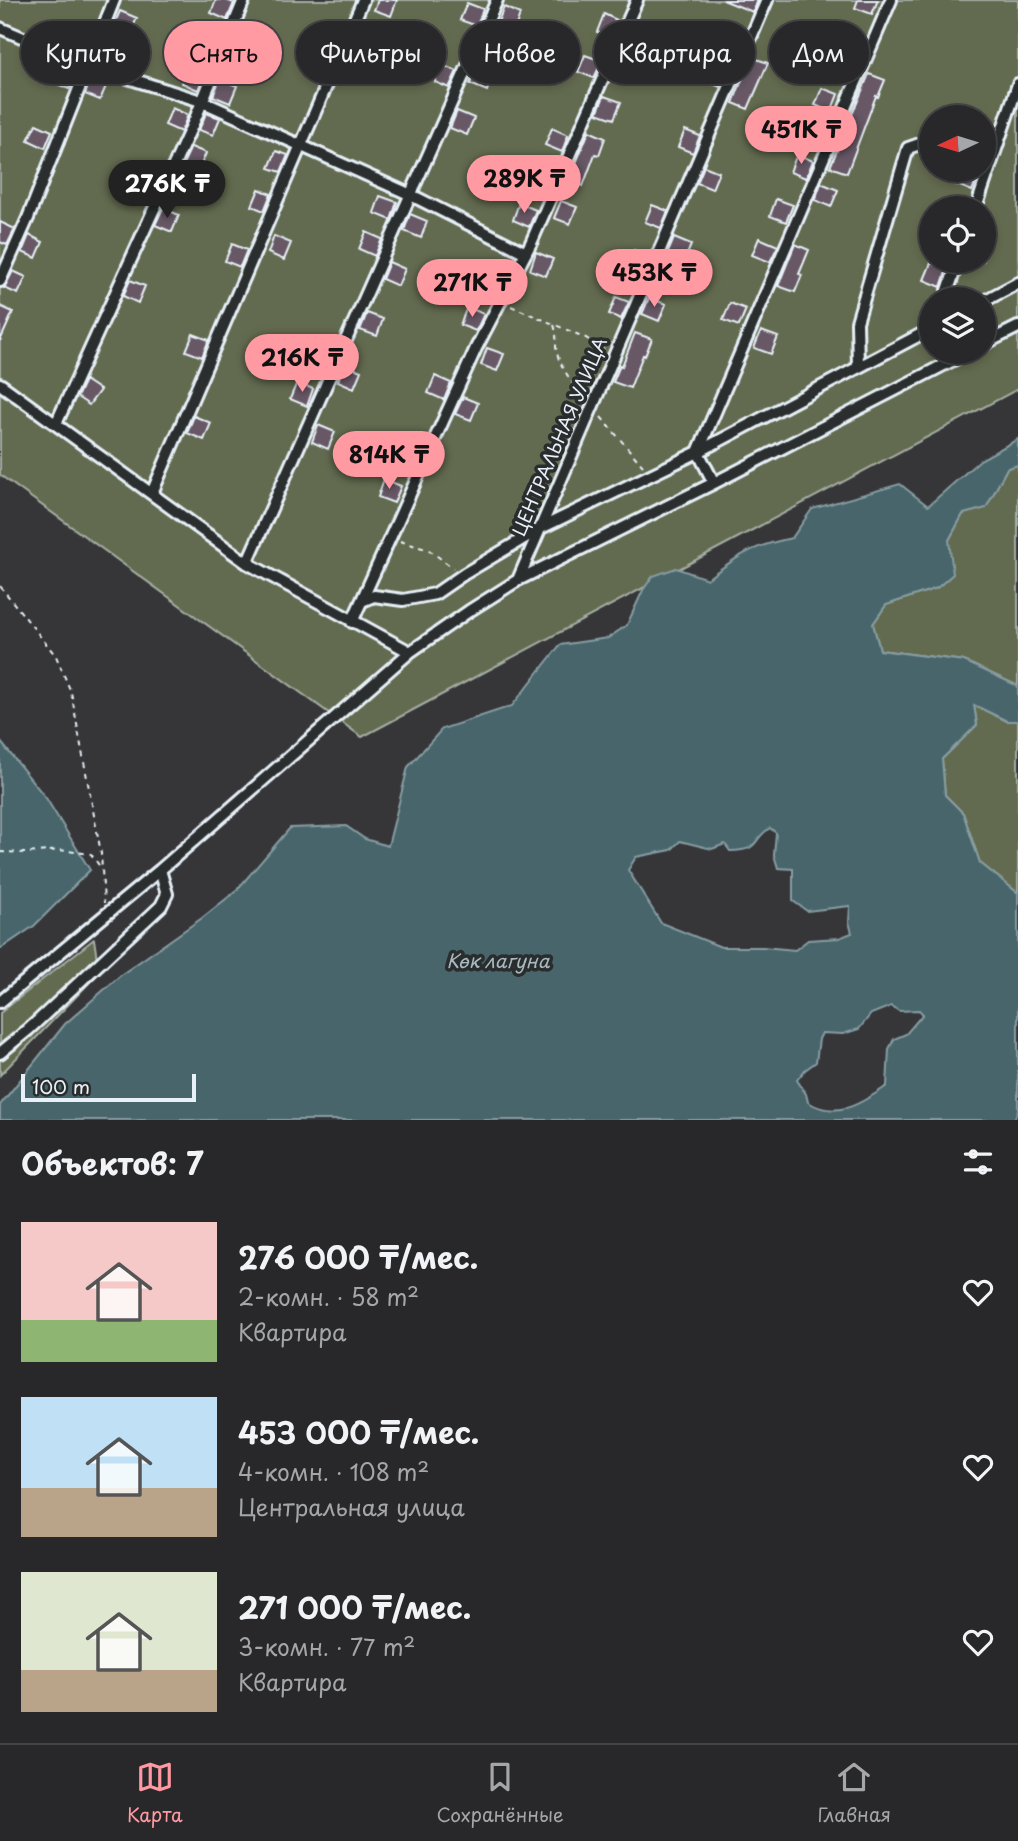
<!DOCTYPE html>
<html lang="ru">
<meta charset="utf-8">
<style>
body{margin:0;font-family:"Playpen Sans",sans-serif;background:#343437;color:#f1f3f6;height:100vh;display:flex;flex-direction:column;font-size:26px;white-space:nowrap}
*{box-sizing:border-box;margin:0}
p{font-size:23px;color:#a5a6a9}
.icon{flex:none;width:38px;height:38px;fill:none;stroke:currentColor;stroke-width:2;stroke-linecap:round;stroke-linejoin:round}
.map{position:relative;height:1120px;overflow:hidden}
.sheet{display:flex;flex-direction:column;background:#28282b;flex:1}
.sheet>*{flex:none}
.guide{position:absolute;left:21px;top:21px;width:976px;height:63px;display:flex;gap:14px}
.needle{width:46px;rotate:266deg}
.buttons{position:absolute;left:919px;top:105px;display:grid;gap:14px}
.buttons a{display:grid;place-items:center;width:77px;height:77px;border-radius:50%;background:#28282b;box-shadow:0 4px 10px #0003,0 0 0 2px #444447;font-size:35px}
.scale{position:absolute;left:21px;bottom:18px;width:175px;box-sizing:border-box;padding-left:7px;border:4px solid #e8f1f8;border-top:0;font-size:19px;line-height:24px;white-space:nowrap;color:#e8f1f8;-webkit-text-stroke:5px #2a2d2e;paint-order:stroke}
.price{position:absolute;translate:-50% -60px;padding:0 16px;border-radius:24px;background:#ff9aa2;color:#111;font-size:23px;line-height:46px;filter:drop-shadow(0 2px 4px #0008)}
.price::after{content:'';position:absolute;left:50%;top:42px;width:21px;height:16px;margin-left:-10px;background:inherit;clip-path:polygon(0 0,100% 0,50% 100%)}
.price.on{background:#222;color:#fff}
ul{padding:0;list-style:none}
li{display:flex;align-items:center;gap:21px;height:175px;padding:0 21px}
li span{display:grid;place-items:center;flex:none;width:196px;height:140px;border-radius:0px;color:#555}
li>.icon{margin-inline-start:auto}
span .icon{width:84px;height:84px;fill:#fffc;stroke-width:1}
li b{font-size:30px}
h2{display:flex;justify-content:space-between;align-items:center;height:84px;padding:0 21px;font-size:30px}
.tag{padding:0 24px;border-radius:32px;background:#28282b;box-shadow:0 4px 10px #0003,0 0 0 2px #444447;font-size:24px;line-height:63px}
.tag.on{background:#ff9aa2;color:#111}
.dock{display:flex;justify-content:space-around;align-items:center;height:98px;border-top:2px solid #444447;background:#28282b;font-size:19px;color:#a5a6a9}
.dock a{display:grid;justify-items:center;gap:4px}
.dock .on{color:#ff9aa2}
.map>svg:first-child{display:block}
.green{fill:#626a50;stroke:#a5aea4;stroke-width:2;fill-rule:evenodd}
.water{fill:#47656b;stroke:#879da3;stroke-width:2;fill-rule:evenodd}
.building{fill:#675966;stroke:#e8f1f8;stroke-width:2}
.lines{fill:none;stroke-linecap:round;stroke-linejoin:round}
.minor-casing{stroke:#e8f1f8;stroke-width:16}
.path{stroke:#e8f1f8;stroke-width:2;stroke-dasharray:5 5;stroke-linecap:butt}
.minor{stroke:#2a2d2e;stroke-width:10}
.labels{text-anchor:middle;stroke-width:7;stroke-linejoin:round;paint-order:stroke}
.street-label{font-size:18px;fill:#e8f1f8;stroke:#2a2d2e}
.water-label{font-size:19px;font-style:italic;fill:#a8b9c0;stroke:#2a2d2e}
</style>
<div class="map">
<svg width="1018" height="1120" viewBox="0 0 1018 1120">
<rect width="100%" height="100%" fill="#363639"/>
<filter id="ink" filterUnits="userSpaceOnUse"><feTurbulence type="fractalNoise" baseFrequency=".0143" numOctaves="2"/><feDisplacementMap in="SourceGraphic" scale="14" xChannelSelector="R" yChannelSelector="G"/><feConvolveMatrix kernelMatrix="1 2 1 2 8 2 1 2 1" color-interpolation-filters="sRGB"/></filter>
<g filter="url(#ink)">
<path class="green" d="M0 0H1018V389L362 737 0 475ZM931 117H984V170H931ZM931 208H984V261H931ZM931 299H984V352H931Z
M1018 465V686L964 661 880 650 873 624 886 605 937 588 949 540 963 514 986 508 1007 468Z
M974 705 1007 721H1018V893L980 863 963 813 945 795 942 759 977 725Z
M94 939 99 973 0 1075V1013Z"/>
<path class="water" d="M1018 439V465L1007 468 986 508 963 514 949 540 953 574 937 588 886 605 873 624 880 650 964 661 1018 686V721H1007L974 705 977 725 942 759 945 795 963 813 980 863 1018 893V1110L1014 1120H0V1105L65 1024 122 974 202 918 236 891 290 828 346 826 365 839 388 846 408 767 442 729 512 706 560 645 608 638 627 625 643 590 653 576 676 568 707 579C739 555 752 546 792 538L812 509 900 484 928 506 980 460ZM770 828 776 833 774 855 778 868 793 869V901L807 911 850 906 849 922 852 933 839 938 808 940 795 950 763 947H721L661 923 628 870 636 857 671 850 680 841 712 849 725 844 730 851C762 850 750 841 770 828ZM891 1006 899 1011 919 1010 923 1014 906 1034 894 1039 889 1049 887 1086C862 1103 837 1120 808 1102L806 1094 797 1080 805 1070 816 1062 819 1039 822 1033 843 1034 859 1029 871 1014Z
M0 741 46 798 90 870 34 926 0 949Z"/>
<path class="building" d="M216 0H226L234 3 227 20 211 13Z
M378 0H397L391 16 374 10Z
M723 0H758L753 12Z
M858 0H878L872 14 855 8Z
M467 3 483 9 477 26 460 20Z
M504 7 520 14 514 31 497 24Z
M120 11 137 18 116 64 100 57Z
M604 14 619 21 612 38 597 32Z
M726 27 742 33 736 50 719 44Z
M204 31 220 38 213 55 196 48Z
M78 32 91 37 84 54 71 48Z
M836 52 853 59 846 76 830 70Z
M585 55 602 61 594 78 578 72Z
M751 57 768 63 748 109 733 103Z
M710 63 727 70 720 87 703 80Z
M60 65 77 73 69 89 52 82Z
M441 65 457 71 449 88 435 82Z
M189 66 205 73 198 90 182 83Z
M476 67 493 74 487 91 470 84Z
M869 74 885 80 878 97 876 96 847 173 830 167Z
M92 77 107 84 100 100 85 94Z
M220 79 237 86 230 103 213 96Z
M822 88 838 94 831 112 815 105Z
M604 96 621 102 614 119 597 113Z
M172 108 188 115 181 132 165 125Z
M457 111 474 118 467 135 450 128Z
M206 113 220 118 213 135 199 130Z
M36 124 52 131 45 148 28 140Z
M552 128 568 135 562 152 545 145Z
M685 130 700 136 693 153 678 147Z
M589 131 605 138 599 155 595 154 583 186 569 180Z
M191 147 206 153 199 170 183 164Z
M276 151 288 155 281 172 269 168Z
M797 154 813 161 806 178 790 172Z
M704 166 719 172 712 189 697 183Z
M536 167 552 173 545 190 529 184Z
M961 170 979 174 972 191 955 184Z
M821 183 838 190 831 207 815 200Z
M259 189 271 194 264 211 252 206Z
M380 196 397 202 391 220 374 213Z
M776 199 793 205 786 222 770 216Z
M561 201 577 207 570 224 554 218Z
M519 203 536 210 529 227 513 220Z
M652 205 668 211 661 228 645 222Z
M163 208 179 215 172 232 155 225Z
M410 214 427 221 421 238 404 231Z
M0 222 15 229 7 245 0 242Z
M366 232 382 239 375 256 359 249Z
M29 235 43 242 36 258 22 252Z
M274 236 291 243 284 260 268 253Z
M674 238 691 245 684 262 667 255Z
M759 238 778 246 770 262 752 255Z
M232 244 247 250 240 267 225 261Z
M795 244 809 250 799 274 802 275 795 292 778 286Z
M634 250 649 256 641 273 628 267Z
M536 252 553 259 546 276 530 270Z
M389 262 405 269 398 286 382 279Z
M931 263 947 269 941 287 924 280Z
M486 269 503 276 496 293 479 286Z
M13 271 26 277 18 294 4 288Z
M130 280 145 286 138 303 123 296Z
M616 297 629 302 621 319 609 314Z
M649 298 666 304 659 321 642 314Z
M730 303 746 309 739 326 723 320Z
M0 306 13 312 0 341Z
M467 307 484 314 476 331 460 325Z
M367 313 383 319 377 336 360 330Z
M761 331 778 337 771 354 754 348Z
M635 333 652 339 645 356 643 355 630 388 613 382 620 365 622 366Z
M193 334 209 340 202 357 186 351Z
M487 348 504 354 497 371 481 365Z
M344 364 361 371 354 388 338 381Z
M435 376 451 383 444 400 428 393Z
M85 380 100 390 89 405 77 397Z
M297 382 313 389 307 406 290 399Z
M463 397 478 403 471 420 455 414Z
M194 416 211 423 204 440 187 433Z
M318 425 335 432 328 449 312 442Z
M384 479 401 486 394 503 378 497Z"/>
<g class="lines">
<g class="minor-casing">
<path id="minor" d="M0 28 87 65 201 101 409 194 526 253
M976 208 1018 84
M0 281 28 218 114 0
M945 299 958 261
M984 301 1018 283
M984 344 1018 327
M858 367 857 322 908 148 931 140
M0 384 247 563 410 652
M56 424 195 119 244 0
M714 483 698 452 891 0
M152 493 363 0
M247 563 497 0
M518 580 767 0
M362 601 374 596 403 600 435 594 464 574 541 528 698 452 931 329
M352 622 476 348 531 243 637 0
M0 1002 160 870 410 652 469 611 518 580 714 483 969 352
M0 1053 28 1030 161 906 167 894 160 870"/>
</g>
<path class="path" d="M511 306 586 338 604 350
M554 325C557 334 556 339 556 347 557 364 574 385 584 397
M601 417 643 466
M400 541 429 550 453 568
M0 586 56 656 71 692 101 853 104 903
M0 852 28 853 59 850 91 854 101 868"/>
<use href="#minor" class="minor"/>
</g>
</g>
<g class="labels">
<g class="street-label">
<text transform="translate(560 437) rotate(-67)" y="6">ЦЕНТРАЛЬНАЯ УЛИЦА</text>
</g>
<g class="water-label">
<text x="498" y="968">Көк лагуна</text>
</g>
</g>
</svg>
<div class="buttons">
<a><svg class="needle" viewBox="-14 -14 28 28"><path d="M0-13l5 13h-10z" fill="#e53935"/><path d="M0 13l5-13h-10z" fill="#a5a6a9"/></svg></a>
<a><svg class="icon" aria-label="locate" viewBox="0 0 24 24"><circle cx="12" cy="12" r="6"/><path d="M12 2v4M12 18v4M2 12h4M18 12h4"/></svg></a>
<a><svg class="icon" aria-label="layers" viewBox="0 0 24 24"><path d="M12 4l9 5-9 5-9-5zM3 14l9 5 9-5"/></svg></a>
</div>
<div class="scale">100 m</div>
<b class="price" style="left:801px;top:166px">451K ₸</b>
<b class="price" style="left:524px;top:215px">289K ₸</b>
<b class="price on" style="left:167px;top:220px">276K ₸</b>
<b class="price" style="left:654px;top:309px">453K ₸</b>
<b class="price" style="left:472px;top:319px">271K ₸</b>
<b class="price" style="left:302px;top:394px">216K ₸</b>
<b class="price" style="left:389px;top:491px">814K ₸</b>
<div class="guide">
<a class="tag">Купить</a>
<a class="tag on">Снять</a>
<a class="tag">Фильтры</a>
<a class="tag">Новое</a>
<a class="tag">Квартира</a>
<a class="tag">Дом</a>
</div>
</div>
<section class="sheet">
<h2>Объектов: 7<svg class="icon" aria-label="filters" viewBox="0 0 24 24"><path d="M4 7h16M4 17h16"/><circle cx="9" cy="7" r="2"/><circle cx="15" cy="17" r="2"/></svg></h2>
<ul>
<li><span style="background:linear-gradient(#f6c9c9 70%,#8fb573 0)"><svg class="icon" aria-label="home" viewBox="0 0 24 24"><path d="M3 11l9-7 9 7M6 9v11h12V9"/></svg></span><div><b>276 000 ₸/мес.</b><p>2-комн. · 58 m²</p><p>Квартира</p></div><svg class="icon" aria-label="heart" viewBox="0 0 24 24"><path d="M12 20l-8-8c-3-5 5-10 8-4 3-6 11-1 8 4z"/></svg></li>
<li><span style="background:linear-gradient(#bfe0f5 65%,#b9a48a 0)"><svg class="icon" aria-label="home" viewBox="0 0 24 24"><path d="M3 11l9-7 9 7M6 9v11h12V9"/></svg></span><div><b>453 000 ₸/мес.</b><p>4-комн. · 108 m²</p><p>Центральная улица</p></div><svg class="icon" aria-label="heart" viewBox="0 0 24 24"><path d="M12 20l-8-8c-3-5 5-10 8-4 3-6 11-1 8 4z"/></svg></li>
<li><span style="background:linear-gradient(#dfe7d0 70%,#b9a48a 0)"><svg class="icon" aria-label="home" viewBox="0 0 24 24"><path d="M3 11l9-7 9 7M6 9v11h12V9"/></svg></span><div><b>271 000 ₸/мес.</b><p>3-комн. · 77 m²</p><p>Квартира</p></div><svg class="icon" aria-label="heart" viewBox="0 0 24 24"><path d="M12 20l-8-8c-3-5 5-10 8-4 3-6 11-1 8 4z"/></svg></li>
</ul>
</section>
<nav class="dock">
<a class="on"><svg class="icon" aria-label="map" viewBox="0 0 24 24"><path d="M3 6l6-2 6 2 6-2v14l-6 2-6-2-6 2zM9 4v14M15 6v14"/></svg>Карта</a>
<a><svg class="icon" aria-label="saved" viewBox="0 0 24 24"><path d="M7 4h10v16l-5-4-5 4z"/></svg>Сохранённые</a>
<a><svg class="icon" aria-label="home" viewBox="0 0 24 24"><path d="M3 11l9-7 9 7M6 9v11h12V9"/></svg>Главная</a>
</nav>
